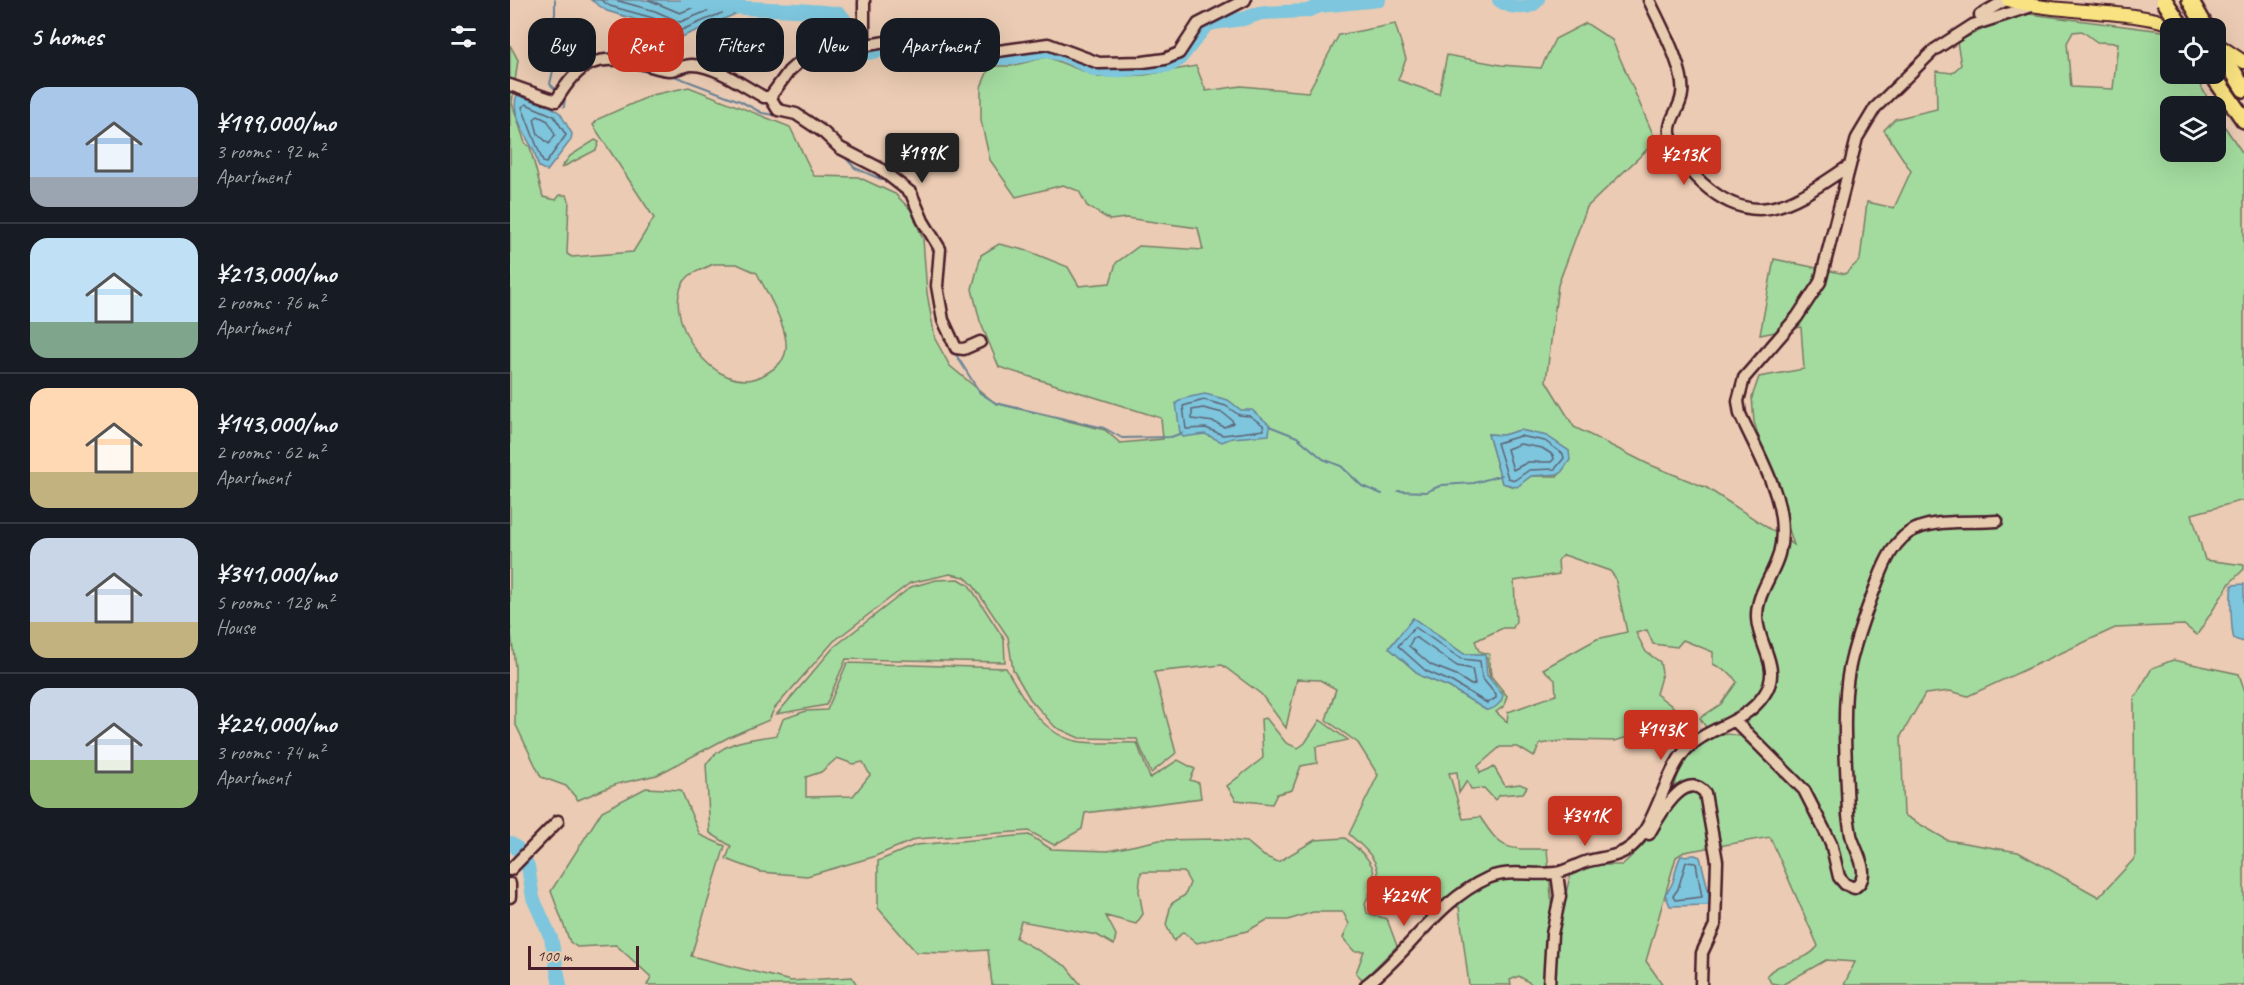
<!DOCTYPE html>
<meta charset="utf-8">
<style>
body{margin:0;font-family:Caveat,sans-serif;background:#20242c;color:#f1f3f6;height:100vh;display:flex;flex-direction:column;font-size:22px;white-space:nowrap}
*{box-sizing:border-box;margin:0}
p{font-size:20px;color:#9ea1a6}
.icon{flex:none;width:33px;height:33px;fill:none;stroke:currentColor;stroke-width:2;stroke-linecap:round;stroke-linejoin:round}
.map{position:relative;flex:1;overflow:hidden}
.drawer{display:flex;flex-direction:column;background:#171b24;width:510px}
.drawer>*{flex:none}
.guide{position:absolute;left:18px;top:18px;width:570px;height:54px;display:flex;gap:12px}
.fabs{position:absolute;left:1650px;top:18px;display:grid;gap:12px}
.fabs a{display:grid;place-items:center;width:66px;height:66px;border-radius:12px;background:#171b24;box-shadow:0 6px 24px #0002;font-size:30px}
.scale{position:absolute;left:18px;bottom:15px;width:111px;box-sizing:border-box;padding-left:6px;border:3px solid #4a1f2b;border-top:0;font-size:16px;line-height:21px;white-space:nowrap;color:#4a1f2b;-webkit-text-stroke:4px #e8ccaf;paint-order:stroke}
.price{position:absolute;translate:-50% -51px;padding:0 14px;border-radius:6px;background:#c8321e;color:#fff;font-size:20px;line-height:39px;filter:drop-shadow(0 2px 3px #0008)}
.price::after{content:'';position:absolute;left:50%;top:36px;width:18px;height:14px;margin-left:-9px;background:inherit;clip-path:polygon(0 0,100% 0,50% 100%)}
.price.current{background:#222;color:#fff}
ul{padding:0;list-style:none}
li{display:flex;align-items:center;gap:18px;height:150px;padding:0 30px}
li+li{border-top:2px solid #363941}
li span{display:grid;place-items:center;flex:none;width:168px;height:120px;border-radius:18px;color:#555}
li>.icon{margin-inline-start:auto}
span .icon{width:72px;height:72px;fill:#fffc;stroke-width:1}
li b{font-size:26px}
h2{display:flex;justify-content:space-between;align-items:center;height:72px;padding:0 30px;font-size:26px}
.pill{padding:0 21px;border-radius:18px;background:#171b24;box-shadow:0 6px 24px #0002;font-size:21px;line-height:54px}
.pill.current{background:#c8321e;color:#fff}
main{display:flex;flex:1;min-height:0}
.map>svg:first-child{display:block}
.green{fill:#a3db9f;stroke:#767d65;stroke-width:1.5;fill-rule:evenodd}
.water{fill:#7dc6dd;stroke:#698396;stroke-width:1.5}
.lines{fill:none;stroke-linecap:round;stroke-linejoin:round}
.shore{stroke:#5e6272;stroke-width:1.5}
.stream{stroke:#698396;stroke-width:2}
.river{stroke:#7dc6dd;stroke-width:14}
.minor-casing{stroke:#4a1f2b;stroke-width:15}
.major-casing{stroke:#4a1f2b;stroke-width:16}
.highway-casing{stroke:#4a1f2b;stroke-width:20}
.minor{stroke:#e8ccaf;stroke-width:10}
.major{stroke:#f8e281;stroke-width:12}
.highway{stroke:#f8e281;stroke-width:15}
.highway-bridge-casing{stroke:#4a1f2b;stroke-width:20;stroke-linecap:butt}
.highway-bridge{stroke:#f8e281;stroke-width:15}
</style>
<main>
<section class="drawer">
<h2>5 homes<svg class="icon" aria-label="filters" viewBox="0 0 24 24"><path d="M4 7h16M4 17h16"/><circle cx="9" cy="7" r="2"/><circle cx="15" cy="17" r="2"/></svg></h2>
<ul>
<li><span style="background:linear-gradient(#a9c7e8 75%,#9aa5b1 0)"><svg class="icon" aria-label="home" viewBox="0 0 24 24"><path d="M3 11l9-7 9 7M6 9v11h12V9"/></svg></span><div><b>¥199,000/mo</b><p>3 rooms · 92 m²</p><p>Apartment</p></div></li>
<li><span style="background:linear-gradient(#bfe0f5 70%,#7fa58c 0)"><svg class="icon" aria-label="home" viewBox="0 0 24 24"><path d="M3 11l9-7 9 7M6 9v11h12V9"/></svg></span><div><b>¥213,000/mo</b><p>2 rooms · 76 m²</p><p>Apartment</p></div></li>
<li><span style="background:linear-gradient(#ffd9b3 70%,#c2b280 0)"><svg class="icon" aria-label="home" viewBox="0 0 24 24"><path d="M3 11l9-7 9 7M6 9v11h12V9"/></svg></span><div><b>¥143,000/mo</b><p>2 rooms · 62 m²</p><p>Apartment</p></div></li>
<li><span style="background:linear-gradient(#c9d6e8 70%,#c2b280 0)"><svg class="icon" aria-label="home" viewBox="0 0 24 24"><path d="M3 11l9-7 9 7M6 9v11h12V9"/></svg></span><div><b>¥341,000/mo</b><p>5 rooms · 128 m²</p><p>House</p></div></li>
<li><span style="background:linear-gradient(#c9d6e8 60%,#8fb573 0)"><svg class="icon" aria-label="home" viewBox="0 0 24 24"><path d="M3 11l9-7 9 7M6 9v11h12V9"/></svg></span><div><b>¥224,000/mo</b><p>3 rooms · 74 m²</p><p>Apartment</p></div></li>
</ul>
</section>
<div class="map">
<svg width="1734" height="985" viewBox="0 0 1734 985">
<rect width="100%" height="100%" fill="#ebcbb3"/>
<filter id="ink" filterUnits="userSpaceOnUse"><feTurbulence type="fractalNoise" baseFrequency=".0167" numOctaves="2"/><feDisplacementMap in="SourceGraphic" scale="12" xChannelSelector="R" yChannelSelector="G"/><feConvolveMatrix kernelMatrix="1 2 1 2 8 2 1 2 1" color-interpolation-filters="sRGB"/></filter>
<g filter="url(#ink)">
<path class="green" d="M1520 14 1660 32V74H1684L1702 106H1660V152H1706V114L1734 155V500L1682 514 1695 560 1734 565V569L1720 583 1687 635 1674 625 1605 628 1458 696 1440 691 1415 694 1391 736 1394 815 1437 840 1508 852 1589 897 1625 858 1624 699 1642 668 1663 660 1729 674 1734 689V985H1334L1345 962 1316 960 1272 985 1261 983 1257 975C1271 959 1295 964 1308 946L1260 837 1174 852 1166 857 1136 961 1153 985H1023L1009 976 1000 980 1001 985H959L949 907 861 905C876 868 867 859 839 834L868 775 848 743 816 720 826 689 810 680 787 679 776 728 751 694 712 665 644 672 666 753 641 773 627 739 569 738 545 727 520 699 503 670 498 637 463 585 455 577 440 574 400 583 324 641 264 709 259 720 219 737 147 775 107 784 68 800 56 786 31 777 5 723V667L0 623V45L8 60 2 103 15 143 20 147 33 197 46 200 50 195H56L59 200 57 254 62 257 123 252 144 218 83 125 88 119 142 95 179 87 280 127 304 176 348 177 385 194 401 210 413 239 417 293 425 339 440 366 485 403 595 430 610 443 653 439 651 418 489 367 470 321 462 289 471 255 489 244 518 251 558 267 569 286 600 283 606 263 629 246 693 250 688 228 616 218 600 220 577 206 569 191 553 185 506 197 480 160 471 121V87L480 66H501L537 57 588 77 635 75 686 66 696 91 731 86 798 92 829 35 885 24 896 59 888 80 929 94 937 55 991 65 1031 68 1045 39 1076 23 1102 40 1146 141 1077 207 1048 285 1036 381 1064 427 1138 464 1197 488 1284 545 1244 422 1242 397 1249 377 1294 369 1291 327 1250 335 1264 259 1335 274 1350 260 1357 202 1384 208 1401 171 1374 130 1385 119 1427 109 1426 71 1442 73 1451 65 1447 42 1487 22ZM1572 31 1587 42 1608 43 1603 89 1561 87 1557 43 1563 32ZM203 264H227L247 273C256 292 282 332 275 354 273 362 264 369 257 373 205 407 143 307 179 276 185 271 196 268 203 264ZM1010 430 1036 436 1059 451 1048 476H1021L1004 487 992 483 978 434 993 435ZM1054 555 1100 571 1105 577 1117 632 1087 639 1033 669 1045 680 1046 695 998 712 997 722 986 712 994 706 997 696 981 676 979 654 969 651 965 641 993 628H1003L1006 621 1004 581 1049 574 1048 560ZM903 618 954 654H973L977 658 980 679 976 710 939 687 911 676 879 648ZM1137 630 1143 644 1167 647 1173 640 1203 652V664L1220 673 1227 682 1211 704 1190 718 1197 729 1250 704 1238 719 1237 727C1258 749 1283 767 1298 793 1272 780 1258 755 1235 739 1227 733 1213 733 1204 738 1160 759 1171 782 1152 820 1143 837 1126 852 1112 865H1084L1060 876 1045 939 1039 932 1042 908 1037 849C996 849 993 852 970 817L953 819 939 773 947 772 949 793 957 781 961 789 974 788 985 800 990 795 1013 793 1017 787 1010 784 995 786 984 767 970 773 968 766 990 747H1008L1024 757 1030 744 1059 740 1105 741 1130 733 1170 748 1186 736 1183 716 1166 709 1146 694 1152 673 1150 662 1136 652 1126 633Z
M85 140 89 142 86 150 51 168 60 156Z
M449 579 459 585 494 639 495 662 336 659 316 705 267 714 324 647 401 587 426 580Z
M337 663 496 668C512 696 531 734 566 741 585 745 608 742 627 743L640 778 668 760 685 769 680 780 689 783 691 798 575 813 572 829 544 845 519 831 406 839 363 857 297 876 251 872 216 859 221 846 200 833 196 764C214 740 239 740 267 735L273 719 296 711 317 710ZM327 758 343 764 353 762 360 775 343 796 296 797V777L311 772Z
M756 718 776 743 788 748 795 743 810 720 838 740 806 747 807 763 791 766 782 790 767 794 762 804 726 800 717 786 753 758 751 719Z
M136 788 171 790 190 835 215 846 181 956 281 981 342 977 347 985H137L141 977 106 945 67 947 60 942 41 891 92 811Z
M519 835 541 849 598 851 650 840 707 839 737 842 754 856 768 862 805 840 835 838C861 860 874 869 855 903L857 913 877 919 887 946 853 980 846 973 854 951H844L833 938 839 924 833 912H803L778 920H757L737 931 687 943 673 932 664 941 656 925 661 904 675 895 680 883 674 872H631L629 891 633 914 626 924 596 916 606 935 604 945 587 935 511 921 506 938 556 966 571 985H482L478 950 435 953 406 952 368 908V861L406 845Z"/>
<path class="water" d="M81 0H218L228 4V13L169 38 141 24 97 11Z
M7 95 41 107 50 113 62 134 61 140 37 171 29 167C26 161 26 154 23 149 15 136 0 110 7 95Z
M695 394 718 400 731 410H742L760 425 759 435 722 438 712 442 695 434 673 437 670 433 666 403 675 398Z
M1010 430 1037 436 1059 451 1060 460 1050 474 1021 476 1007 487 992 483 978 434 993 435Z
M1734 584V642L1724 639C1721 631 1720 594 1722 585Z
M903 618 954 654H975L977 675 993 695C992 703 984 710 976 710L939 687 911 676 879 648Z
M1185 855 1190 857 1202 905 1160 906 1155 894C1167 883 1163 869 1171 856Z"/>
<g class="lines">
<path class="shore" d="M91 0 100 6 143 18 169 31 219 10V0
M105 0 145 11 170 22 210 6 211 0
M139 0 170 13 201 0
M16 104 44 116 56 135 36 163 33 162 12 107Z
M28 116 38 121 45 135 39 144 28 134 24 119Z
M694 400 716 406 729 415 740 416 753 425 754 430 713 435 696 428 676 429 673 406Z
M693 408 713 413 722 420 723 423 714 427 704 422 682 419V410Z
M1010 436 1035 441 1053 454 1054 458 1045 469 1019 470 1005 480 998 478 987 443Z
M1010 444 1032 448 1043 455 1044 459 1041 462H1018L1003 470 997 449Z
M905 627 951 659 970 661 972 678 986 695V698L977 703 942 682 916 671 888 646Z
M903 638H907L947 666 962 669 965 684 961 685 944 674 921 665 899 646Z
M1176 862 1186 863 1192 897 1165 900 1163 896 1168 889Z"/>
<path class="stream" d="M45 0V14L39 37 47 53 40 84 46 90
M86 67 110 65
M159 74 230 101 252 113 271 116
M54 107 55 96
M330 152 345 168 380 183
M445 353 470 393 486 403 594 428 612 438 661 437 672 433
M759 426 787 437 813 459 831 466 852 486 872 494
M888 491 916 492 932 485 964 483 992 475"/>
<path class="river" d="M178 0C227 13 279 6 330 14 342 26 342 45 357 53L425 40 438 41 478 58H501L536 51 554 55 586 70 604 71 660 65 669 60 696 26 703 23 733 19 751 13 797 11 810 6 869 0
M989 0C1000 8 1019 11 1028 0
M0 843 7 848 18 866 23 898 41 938 50 985"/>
<g class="minor-casing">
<path id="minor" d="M354 0V45
M1139 0C1149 22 1176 70 1172 94 1171 108 1158 119 1160 133 1163 152 1179 171 1192 183 1248 234 1287 200 1339 166
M1470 15 1496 0
M0 85 46 101C69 61 88 53 133 64 142 66 152 70 160 70 168 70 175 64 183 65 207 66 233 86 254 97H260L268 110 286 114 313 132 330 148 369 168 401 193 413 221 430 249 427 286 433 320 446 348 454 349 470 342
M260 97 279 71 297 55 430 33 447 36 481 52 538 44 589 63 633 62 655 59 669 53 688 24 735 0
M1226 722 1294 790 1321 843 1329 877 1335 884 1344 888C1364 876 1345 851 1341 835 1340 829 1339 822 1338 815 1337 771 1331 712 1339 670 1345 640 1356 611 1367 583 1374 564 1385 537 1406 529 1429 519 1462 523 1487 521
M1139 834C1147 820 1174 768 1195 793L1207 861 1205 925 1192 953 1191 985
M0 870 48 821
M0 884V897
M856 985C899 953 927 901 978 878 999 869 1023 876 1045 873 1055 872 1066 865 1075 862 1091 857 1108 858 1122 846 1145 827 1154 776 1174 752 1196 726 1233 726 1254 695 1273 668 1248 646 1247 618 1246 594 1263 576 1269 554 1282 506 1249 457 1230 414L1228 401 1234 378 1287 317 1310 282 1347 138 1365 108 1424 50 1463 25 1522 6
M1039 985 1042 934 1050 896 1047 873"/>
</g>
<g class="major-casing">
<path id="major" d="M1498 0C1556 15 1619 8 1676 28
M1707 44 1734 62"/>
</g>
<g class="highway-casing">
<path id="highway" d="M1680 0 1696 28
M1706 44 1734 89
M1702 74 1734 120"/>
</g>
<use href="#minor" class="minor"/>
<use href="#major" class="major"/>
<use href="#highway" class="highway"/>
<g class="highway-bridge-casing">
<path id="highway-bridge" d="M1654 0 1672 28"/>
</g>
<use href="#highway-bridge" class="highway-bridge"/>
</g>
</g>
</svg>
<div class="fabs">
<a><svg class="icon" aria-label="locate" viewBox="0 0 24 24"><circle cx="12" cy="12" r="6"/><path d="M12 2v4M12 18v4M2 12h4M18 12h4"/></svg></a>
<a><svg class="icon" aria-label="layers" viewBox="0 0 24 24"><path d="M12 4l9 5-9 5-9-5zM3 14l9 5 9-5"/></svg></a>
</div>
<div class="scale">100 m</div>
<b class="price current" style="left:412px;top:184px">¥199K</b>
<b class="price" style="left:1174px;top:186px">¥213K</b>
<b class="price" style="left:1151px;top:761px">¥143K</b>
<b class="price" style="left:1075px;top:847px">¥341K</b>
<b class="price" style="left:894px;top:927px">¥224K</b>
<div class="guide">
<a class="pill">Buy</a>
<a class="pill current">Rent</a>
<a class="pill">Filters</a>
<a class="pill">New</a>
<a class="pill">Apartment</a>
</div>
</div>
</main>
